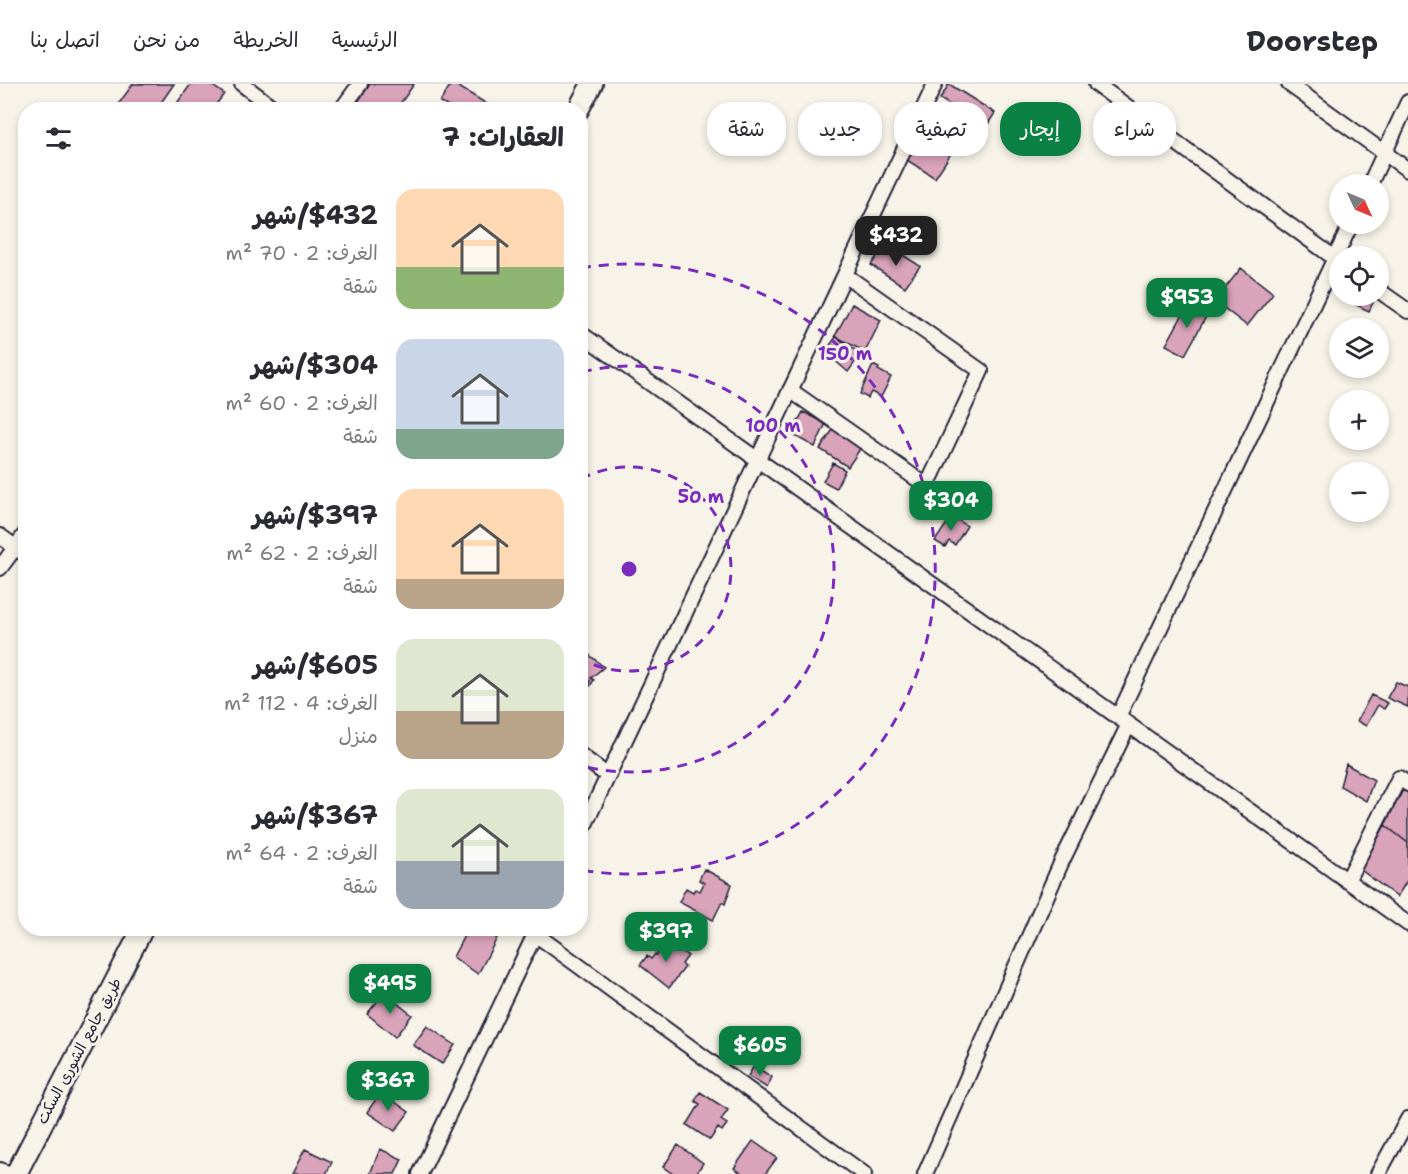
<!DOCTYPE html>
<html lang="ar">
<meta charset="utf-8">
<style>
body{margin:0;font-family:"Shantell Sans","Playpen Sans Arabic",sans-serif;background:#f7f7f7;color:#2b2b33;direction:rtl;height:100vh;display:flex;flex-direction:column;font-size:22px;white-space:nowrap}
*{box-sizing:border-box;margin:0}
p{font-size:20px;color:#7c7c81}
.icon{flex:none;width:33px;height:33px;fill:none;stroke:currentColor;stroke-width:2;stroke-linecap:round;stroke-linejoin:round}
.map{position:relative;flex:1;overflow:hidden;direction:ltr}
.side{position:absolute;left:18px;top:18px;width:570px;height:834px;display:flex;flex-direction:column;background:#fff;border-radius:24px;box-shadow:0 3px 9px #0003;direction:rtl}
.side>*{flex:none}
.hud{position:absolute;left:606px;top:18px;width:570px;height:54px;direction:rtl;display:flex;gap:12px}
.needle{width:39px;rotate:134deg}
.buttons{position:absolute;left:1329px;top:90px;display:grid;gap:12px}
.buttons a{display:grid;place-items:center;width:60px;height:60px;border-radius:50%;background:#fff;box-shadow:0 3px 9px #0003;font-size:30px}
.price{position:absolute;translate:-50% -51px;padding:0 14px;border-radius:12px;background:#0b8043;color:#fff;font-size:20px;line-height:39px;filter:drop-shadow(0 2px 3px #0008)}
.price::after{content:'';position:absolute;left:50%;top:36px;width:18px;height:14px;margin-left:-9px;background:inherit;clip-path:polygon(0 0,100% 0,50% 100%)}
.price.active{background:#222;color:#fff}
ul{padding:0;list-style:none}
li{display:flex;align-items:center;gap:18px;height:150px;padding:0 24px}
li span{display:grid;place-items:center;flex:none;width:168px;height:120px;border-radius:18px;color:#555}
li>.icon{margin-inline-start:auto}
span .icon{width:72px;height:72px;fill:#fffc;stroke-width:1}
li b{font-size:26px}
h2{display:flex;justify-content:space-between;align-items:center;height:72px;padding:0 24px;font-size:26px}
.pill{padding:0 21px;border-radius:24px;background:#fff;box-shadow:0 3px 9px #0003;font-size:21px;line-height:54px}
.pill.active{background:#0b8043;color:#fff}
header{display:flex;align-items:center;gap:36px;box-sizing:border-box;height:84px;padding:0 30px;background:#fff;border-bottom:2px solid #e1e1e2}
header strong{font-size:28px}
nav{display:flex;gap:33px;margin-inline-start:auto;font-size:21px}
.map>svg:first-child{display:block}
.building{fill:#d9a3ba;stroke:#22223b;stroke-width:1.5}
.lines{fill:none;stroke-linecap:round;stroke-linejoin:round}
.street-casing{stroke:#22223b;stroke-width:18}
.secondary-casing{stroke:#22223b;stroke-width:24}
.street{stroke:#f7f3e8;stroke-width:14}
.secondary{stroke:#f7f3e8;stroke-width:20}
.ring{fill:none;stroke:#7b2cbf;stroke-width:3;stroke-dasharray:10 8}
.labels{text-anchor:middle;stroke-width:6;stroke-linejoin:round;paint-order:stroke}
.street-label{font-size:15px;fill:#22223b;stroke:#f7f3e8}
.centre{fill:#7b2cbf;stroke:#f7f3e8;stroke-width:3}
.ring-label{font-size:18px;text-anchor:middle;font-weight:bold;fill:#7b2cbf;stroke:#f7f3e8;stroke-width:6;stroke-linejoin:round;paint-order:stroke}
</style>
<header>
<strong>Doorstep</strong>
<nav><a>الرئيسية</a><a>الخريطة</a><a>من نحن</a><a>اتصل بنا</a></nav>
</header>
<div class="map">
<svg width="1408" height="1090" viewBox="0 0 1408 1090">
<rect width="100%" height="100%" fill="#f7f3e8"/>
<filter id="ink" filterUnits="userSpaceOnUse"><feTurbulence type="fractalNoise" baseFrequency=".0167" numOctaves="2"/><feDisplacementMap in="SourceGraphic" scale="12" xChannelSelector="R" yChannelSelector="G"/><feConvolveMatrix kernelMatrix="1 2 1 2 8 2 1 2 1" color-interpolation-filters="sRGB"/></filter>
<g filter="url(#ink)">
<path class="building" d="M133 0H174L156 26H114Z
M191 0H210L224 10 212 26H172Z
M370 0H414L396 26H359L355 22Z
M451 0H454L497 26H453L440 18Z
M949 0 995 29 986 43 940 15Z
M923 52 950 71 935 94 907 76Z
M892 164 920 182 905 203 871 181 880 168 887 172Z
M1241 184 1273 209 1247 242 1215 217Z
M1342 212H1376L1369 227 1341 214Z
M1189 219 1208 229 1185 271 1166 261Z
M852 220 881 236 865 268 835 252Z
M836 253 861 270 848 288 825 268Z
M873 281 879 284 878 286 891 293 881 313 871 308 868 314 860 310Z
M803 328 826 339 815 363 791 350Z
M834 344 862 362 848 383 820 365Z
M833 379 845 386 836 404 823 397Z
M952 432 967 442 955 461 949 457 945 463 935 457Z
M583 566 604 583 591 594 594 596 590 602 588 600 590 597 580 590Z
M1396 598 1408 603V623L1387 614Z
M1371 611 1388 619 1384 625 1378 621 1366 642 1357 637Z
M1346 680 1374 696 1366 717 1340 702Z
M1405 702 1408 704V759L1385 741Z
M1385 741 1408 759V795L1397 813 1361 786Z
M704 785 732 800 725 820 722 818 713 836 679 818 686 804 693 808 695 805 700 807 704 799 699 796Z
M468 844H481L497 854 478 890 453 873Z
M663 853 688 872 682 880 685 883 669 904 640 881 647 872 651 875 655 870 656 871 661 866 656 862Z
M384 909 412 931 395 953 367 930Z
M427 942 455 961 442 980 413 961Z
M754 982 772 993 767 1004 748 992Z
M381 1008 409 1028 395 1047 367 1028Z
M700 1008 728 1026 721 1036 727 1040 722 1047 718 1044 710 1056 687 1041 700 1020 695 1017Z
M753 1057 777 1074 765 1090H743L734 1084Z
M678 1061 703 1079 696 1090H673L663 1083Z
M305 1065 332 1078 326 1090H292Z
M380 1065 402 1075 395 1090H370Z"/>
<g class="lines">
<g class="street-casing">
<path id="street" d="M242 0 276 26
M1096 0 1340 178
M1289 0 1408 86
M341 26 360 0
M1370 100 1408 18
M1378 206 1408 227
M580 249 1408 840
M790 306 927 402 981 287 845 191
M0 452 26 471
M0 484 26 449
M1118 633 1351 140
M580 671 608 692
M580 751 935 0
M1347 797 1399 694 1408 700
M527 844 864 1090
M420 1090 538 844
M925 1090 1062 777 1129 640
M1378 1090 1408 1035"/>
</g>
<g class="secondary-casing">
<path id="secondary" d="M578 26 592 0
M0 1089 1 1090
M16 1090 143 844"/>
</g>
<use href="#street" class="street"/>
<use href="#secondary" class="secondary"/>
</g>
</g>
<g class="ring">
<path d="M581 395A102 102 0 1 1 581 575"/>
<path d="M582 288A203 203 0 1 1 582 682"/>
<path d="M581 184A305 305 0 1 1 581 786"/>
</g>
<g class="labels">
<g class="street-label">
<text transform="translate(79 967) rotate(-62)" y="5">طريق جامع الشورى السكت</text>
</g>
</g>
<circle cx="629" cy="485" r="9" class="centre"/>
<g class="ring-label">
<text x="845" y="276">150 m</text>
<text x="773" y="348">100 m</text>
<text x="701" y="419">50 m</text>
</g>
</svg>
<div class="buttons">
<a><svg class="needle" viewBox="-14 -14 28 28"><path d="M0-13l5 13h-10z" fill="#e53935"/><path d="M0 13l5-13h-10z" fill="#7c7c81"/></svg></a>
<a><svg class="icon" aria-label="locate" viewBox="0 0 24 24"><circle cx="12" cy="12" r="6"/><path d="M12 2v4M12 18v4M2 12h4M18 12h4"/></svg></a>
<a><svg class="icon" aria-label="layers" viewBox="0 0 24 24"><path d="M12 4l9 5-9 5-9-5zM3 14l9 5 9-5"/></svg></a>
<a>+</a>
<a>−</a>
</div>
<b class="price active" style="left:896px;top:183px">$432</b>
<b class="price" style="left:1187px;top:245px">$953</b>
<b class="price" style="left:951px;top:448px">$304</b>
<b class="price" style="left:666px;top:879px">$397</b>
<b class="price" style="left:390px;top:931px">$495</b>
<b class="price" style="left:760px;top:993px">$605</b>
<b class="price" style="left:388px;top:1028px">$367</b>
<div class="hud">
<a class="pill">شراء</a>
<a class="pill active">إيجار</a>
<a class="pill">تصفية</a>
<a class="pill">جديد</a>
<a class="pill">شقة</a>
</div>
<section class="side">
<h2>العقارات: 7<svg class="icon" aria-label="filters" viewBox="0 0 24 24"><path d="M4 7h16M4 17h16"/><circle cx="9" cy="7" r="2"/><circle cx="15" cy="17" r="2"/></svg></h2>
<ul>
<li><span style="background:linear-gradient(#ffd9b3 65%,#8fb573 0)"><svg class="icon" aria-label="home" viewBox="0 0 24 24"><path d="M3 11l9-7 9 7M6 9v11h12V9"/></svg></span><div><b>$432/شهر</b><p>الغرف: 2 · 70 m²</p><p>شقة</p></div></li>
<li><span style="background:linear-gradient(#c9d6e8 75%,#7fa58c 0)"><svg class="icon" aria-label="home" viewBox="0 0 24 24"><path d="M3 11l9-7 9 7M6 9v11h12V9"/></svg></span><div><b>$304/شهر</b><p>الغرف: 2 · 60 m²</p><p>شقة</p></div></li>
<li><span style="background:linear-gradient(#ffd9b3 75%,#b9a48a 0)"><svg class="icon" aria-label="home" viewBox="0 0 24 24"><path d="M3 11l9-7 9 7M6 9v11h12V9"/></svg></span><div><b>$397/شهر</b><p>الغرف: 2 · 62 m²</p><p>شقة</p></div></li>
<li><span style="background:linear-gradient(#dfe7d0 60%,#b9a48a 0)"><svg class="icon" aria-label="home" viewBox="0 0 24 24"><path d="M3 11l9-7 9 7M6 9v11h12V9"/></svg></span><div><b>$605/شهر</b><p>الغرف: 4 · 112 m²</p><p>منزل</p></div></li>
<li><span style="background:linear-gradient(#dfe7d0 60%,#9aa5b1 0)"><svg class="icon" aria-label="home" viewBox="0 0 24 24"><path d="M3 11l9-7 9 7M6 9v11h12V9"/></svg></span><div><b>$367/شهر</b><p>الغرف: 2 · 64 m²</p><p>شقة</p></div></li>
</ul>
</section>
</div>
